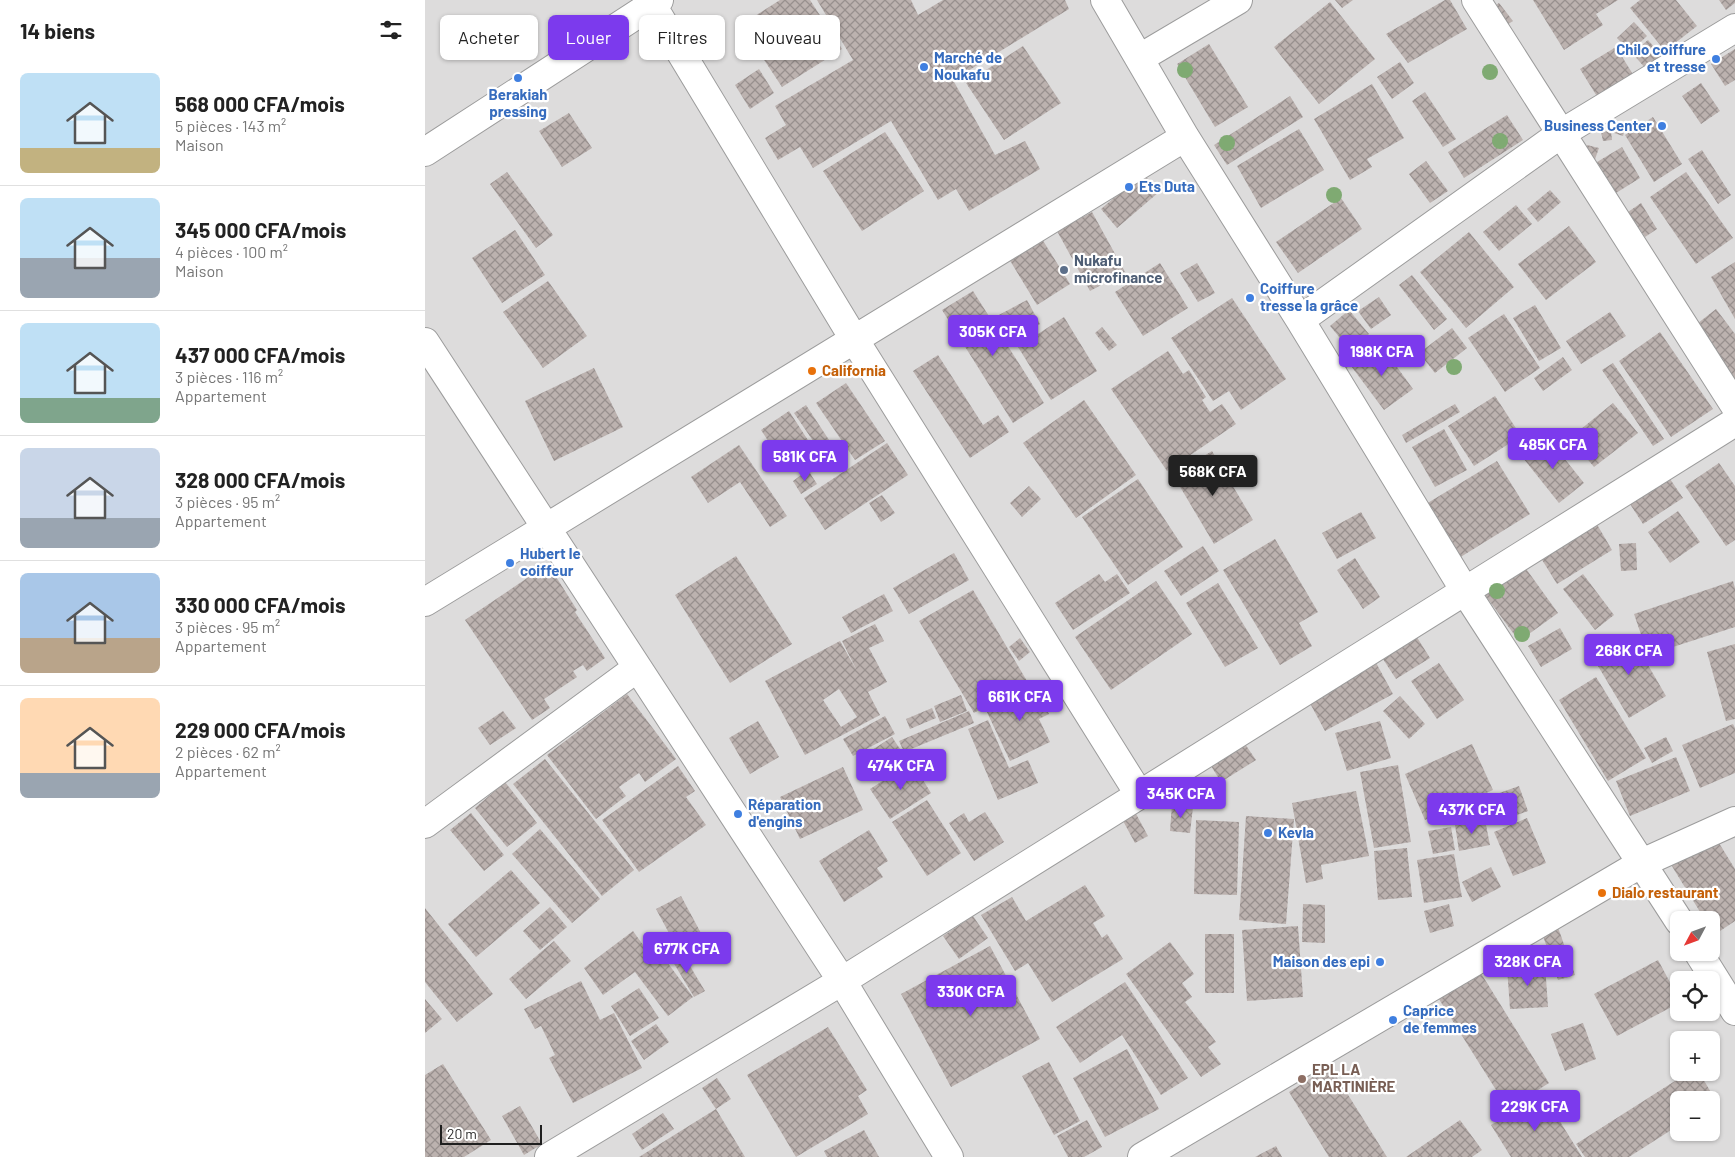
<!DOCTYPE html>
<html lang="fr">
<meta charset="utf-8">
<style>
body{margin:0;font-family:Barlow,sans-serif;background:#f6f6f6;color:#222;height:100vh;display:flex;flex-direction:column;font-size:19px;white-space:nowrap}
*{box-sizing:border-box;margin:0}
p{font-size:16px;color:#767676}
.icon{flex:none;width:28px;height:28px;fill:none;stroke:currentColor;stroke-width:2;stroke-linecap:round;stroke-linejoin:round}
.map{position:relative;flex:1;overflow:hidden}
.sheet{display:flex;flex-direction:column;background:#fff;width:425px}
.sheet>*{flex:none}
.top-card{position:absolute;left:15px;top:15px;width:475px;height:45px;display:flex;gap:10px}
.needle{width:32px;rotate:229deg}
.tools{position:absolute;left:1245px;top:911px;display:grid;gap:10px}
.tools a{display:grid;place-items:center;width:50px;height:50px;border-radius:8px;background:#fff;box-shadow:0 1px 4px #0004;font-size:25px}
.scale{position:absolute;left:15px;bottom:12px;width:102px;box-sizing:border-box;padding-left:5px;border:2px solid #1f1f1f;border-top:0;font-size:14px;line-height:18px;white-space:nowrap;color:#1f1f1f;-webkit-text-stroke:4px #fff;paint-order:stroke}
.price{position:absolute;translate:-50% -42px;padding:0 11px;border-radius:5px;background:#7c3aed;color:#fff;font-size:16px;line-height:32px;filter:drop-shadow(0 1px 2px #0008)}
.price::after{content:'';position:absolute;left:50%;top:30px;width:15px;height:11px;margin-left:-8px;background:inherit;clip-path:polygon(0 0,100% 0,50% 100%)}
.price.selected{background:#222;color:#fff}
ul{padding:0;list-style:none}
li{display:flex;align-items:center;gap:15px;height:125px;padding:0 20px}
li+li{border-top:1px solid #e0e0e0}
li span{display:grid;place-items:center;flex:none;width:140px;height:100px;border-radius:8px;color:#555}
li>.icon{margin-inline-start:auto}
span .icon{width:60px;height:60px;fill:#fffc;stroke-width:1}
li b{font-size:21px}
h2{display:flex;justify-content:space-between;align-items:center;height:60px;padding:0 20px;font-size:21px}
.tag{padding:0 18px;border-radius:8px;background:#fff;box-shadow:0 1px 4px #0004;font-size:18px;line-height:45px}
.tag.selected{background:#7c3aed;color:#fff}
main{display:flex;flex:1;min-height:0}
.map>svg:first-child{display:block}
.residential{fill:#dddcdc;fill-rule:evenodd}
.building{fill:url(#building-cross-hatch);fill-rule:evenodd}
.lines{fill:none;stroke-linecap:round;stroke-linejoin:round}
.street-casing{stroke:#9c9c9c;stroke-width:30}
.street{stroke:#fff;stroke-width:28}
.tree{fill:#7faa72}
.shop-dot{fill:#3f7fe0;stroke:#fff;stroke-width:2}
.service-dot{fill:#5c6f8a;stroke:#fff;stroke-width:2}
.food-dot{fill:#e8710a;stroke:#fff;stroke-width:2}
.education-dot{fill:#8d6e63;stroke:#fff;stroke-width:2}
.labels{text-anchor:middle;stroke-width:4.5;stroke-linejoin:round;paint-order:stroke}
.shop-label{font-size:15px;font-weight:bold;fill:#366cbe;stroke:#fff;text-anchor:start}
.service-label{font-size:15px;font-weight:bold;fill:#4e5e75;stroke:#fff;text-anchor:start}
.food-label{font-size:15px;font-weight:bold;fill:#c56008;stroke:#fff;text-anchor:start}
.education-label{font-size:15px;font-weight:bold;fill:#785e54;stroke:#fff;text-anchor:start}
</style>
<main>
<section class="sheet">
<h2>14 biens<svg class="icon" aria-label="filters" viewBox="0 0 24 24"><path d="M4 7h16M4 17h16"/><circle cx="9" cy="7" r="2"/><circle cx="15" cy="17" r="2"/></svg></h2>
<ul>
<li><span style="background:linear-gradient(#bfe0f5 75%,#c2b280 0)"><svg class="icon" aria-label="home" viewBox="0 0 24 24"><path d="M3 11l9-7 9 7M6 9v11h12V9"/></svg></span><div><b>568 000 CFA/mois</b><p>5 pièces · 143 m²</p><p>Maison</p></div></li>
<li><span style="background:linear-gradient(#bfe0f5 60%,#9aa5b1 0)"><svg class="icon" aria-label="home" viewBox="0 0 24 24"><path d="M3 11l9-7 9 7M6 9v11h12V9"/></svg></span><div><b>345 000 CFA/mois</b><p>4 pièces · 100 m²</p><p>Maison</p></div></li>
<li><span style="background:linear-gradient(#bfe0f5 75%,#7fa58c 0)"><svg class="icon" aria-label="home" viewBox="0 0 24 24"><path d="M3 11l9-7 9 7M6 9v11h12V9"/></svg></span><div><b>437 000 CFA/mois</b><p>3 pièces · 116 m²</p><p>Appartement</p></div></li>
<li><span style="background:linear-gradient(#c9d6e8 70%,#9aa5b1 0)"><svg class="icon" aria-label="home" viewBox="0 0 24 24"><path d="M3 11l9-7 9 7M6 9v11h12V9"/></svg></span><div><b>328 000 CFA/mois</b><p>3 pièces · 95 m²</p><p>Appartement</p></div></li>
<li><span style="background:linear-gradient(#a9c7e8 65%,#b9a48a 0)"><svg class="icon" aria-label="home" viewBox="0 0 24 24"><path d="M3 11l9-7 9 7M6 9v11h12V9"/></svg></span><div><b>330 000 CFA/mois</b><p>3 pièces · 95 m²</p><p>Appartement</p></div></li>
<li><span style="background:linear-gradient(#ffd9b3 75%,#9aa5b1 0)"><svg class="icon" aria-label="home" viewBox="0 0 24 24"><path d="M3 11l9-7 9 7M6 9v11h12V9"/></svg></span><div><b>229 000 CFA/mois</b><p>2 pièces · 62 m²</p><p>Appartement</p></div></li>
</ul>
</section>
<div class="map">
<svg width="1310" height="1157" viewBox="0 0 1310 1157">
<defs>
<pattern id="building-cross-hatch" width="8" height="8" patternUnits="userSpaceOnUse" patternTransform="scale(1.25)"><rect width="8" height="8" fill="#bcb2af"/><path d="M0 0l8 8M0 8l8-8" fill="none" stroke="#98908e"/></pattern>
</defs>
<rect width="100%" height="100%" fill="#efeae6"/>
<path class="residential" d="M0 0H1310V1157H0ZM1254 920H1286V952H1254ZM1254 980H1286V1012H1254ZM1254 1040H1286V1072H1254ZM1254 1100H1286V1132H1254Z"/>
<path class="building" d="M355 0H385L417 49 357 87 316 25Z
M392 0H486L493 15 518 0H640L644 9 528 80 570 155 600 141 615 169 544 211 531 189 513 200 466 121 388 168 375 147 353 160 340 138 361 125 350 106 428 60Z
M910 0H928L917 8Z
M1020 0H1025L1042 29 983 63 961 34Z
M1108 0H1193L1171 14 1178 25 1139 50Z
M1215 0H1251L1272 26 1240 51 1205 8Z
M1294 0H1310V3L1301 10Z
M905 2 950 59 894 104 849 47Z
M1074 3 1088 21 1074 30 1061 12Z
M1209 22 1222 36 1205 52 1192 38Z
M1223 40 1237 56 1221 69 1207 53Z
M784 44 823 107 790 127 752 64Z
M598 46 636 103 579 140 541 83Z
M1191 47 1209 76 1173 98 1155 69Z
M1310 49V80L1300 86 1286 64Z
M975 62 989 83 967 99 952 77Z
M334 69 349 93 325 109 310 85Z
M1276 83 1295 111 1276 124 1257 96Z
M947 84 979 138 942 159 947 167 925 180 889 119Z
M1000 92 1031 139 1018 147 987 101Z
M865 96 878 117 802 165 789 145Z
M144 113 167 148 137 167 114 131Z
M1082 115 1098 140 1039 178 1023 152Z
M1228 117 1257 164 1229 182 1200 135Z
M1191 123 1201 126 1198 136 1189 133Z
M874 129 899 170 836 208 812 166Z
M1186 131 1187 140 1178 141 1176 132Z
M460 132 499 191 437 231 398 171Z
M1162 145 1174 148 1169 162 1158 158Z
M1197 147 1215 178 1191 193 1172 162Z
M1277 150 1306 195 1293 204 1263 159Z
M1001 161 1023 191 1005 203 984 174Z
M82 172 128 235 111 248 65 184Z
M1261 172 1308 238 1271 264 1225 197Z
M718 173 734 192 692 228 676 209Z
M1125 190 1136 202 1113 222 1102 209Z
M916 198 937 229 873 273 851 242Z
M1216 203 1232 229 1220 237 1203 212Z
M1091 205 1107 224 1074 251 1058 232Z
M667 212 700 272 665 291 632 231Z
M1144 226 1171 262 1121 300 1093 264Z
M90 230 120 275 77 303 47 258Z
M1044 232 1089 287 1041 328 995 272Z
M617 239 645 284 612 305 584 259Z
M1310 262V319L1286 277Z
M735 263 763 308 718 336 690 292Z
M772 263 790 293 773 302 755 273Z
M987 275 1022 319 1009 330 974 285Z
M123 281 162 336 118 368 78 312Z
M548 291 619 403 588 423 517 310Z
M954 297 966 315 946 329 933 311Z
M807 298 861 379 816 410 804 391 788 401 746 338Z
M602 300 615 324 585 339 572 316Z
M1110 305 1136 348 1114 361 1088 318Z
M1291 309 1310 334V383L1268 327Z
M924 310 944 334 925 350 905 326Z
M1185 312 1201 336 1156 364 1141 341Z
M1079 314 1115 368 1080 392 1043 338Z
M639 317 672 371 626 400 593 347Z
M677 327 692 345 684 351 670 333Z
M1027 328 1042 348 1010 373 994 353Z
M1235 332 1288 409 1246 437 1194 361Z
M956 345 988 389 959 410 926 366Z
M743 351 758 374 764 370 781 397 777 400 785 412 797 404 811 424 742 471 686 389Z
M919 352 928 363 920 369 911 359Z
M513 355 558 425 573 415 584 432 545 458 488 371Z
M1138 357 1147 370 1118 391 1109 378Z
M1188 363 1239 439 1228 446 1177 370Z
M169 368 198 427 129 461 100 401Z
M421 383 460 441 430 460 391 403Z
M1070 396 1096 436 1049 466 1023 426Z
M659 400 711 475 651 518 598 443Z
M1188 403 1213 433 1169 467 1145 438Z
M1030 404 1035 412 981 443 977 435Z
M381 405 408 446 397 454 369 413Z
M364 411 390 451 362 470 336 430Z
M1019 429 1042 470 1010 487 987 447Z
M1123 438 1159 483 1134 503 1098 458Z
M462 443 483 475 400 530 379 498Z
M314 445 362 516 345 527 315 482 283 503 266 477Z
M787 451 828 520 789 544 748 475Z
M1072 461 1105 514 1034 558 1001 504Z
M1294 463 1310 486V540L1301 546 1260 486Z
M383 470 392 484 376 494 368 481Z
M1243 476 1258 498 1218 524 1203 501Z
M713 479 758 547 703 585 657 517Z
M604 486 616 499 597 517 585 503Z
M457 495 470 513 456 522 444 503Z
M1253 511 1275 542 1245 563 1223 532Z
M936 512 951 538 912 559 897 533Z
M1170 521 1187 550 1132 584 1114 555Z
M850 539 893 612 874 623 887 646 855 665 798 570Z
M1211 543 1212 570 1196 571 1194 544Z
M778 546 794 571 756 596 739 571Z
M529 553 544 580 484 614 468 588Z
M311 556 367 644 305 683 250 595Z
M930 558 955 597 938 609 912 570Z
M123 564 152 610 150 612 180 658 162 671 158 665 148 671 152 677 119 699 125 708 107 720 40 620Z
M1099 566 1133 613 1094 641 1060 595Z
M674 574 680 582 692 574 705 593 648 630 630 603Z
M1158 574 1189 615 1170 630 1138 589Z
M731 581 767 634 686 690 650 637Z
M1308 581 1310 588V627L1223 655 1209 614Z
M793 583 833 648 800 667 761 603Z
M548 590 602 681 549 713 494 621Z
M459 594 468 611 426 633 417 617Z
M450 624 459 641 444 648 462 682 443 692 455 715 380 755 340 681 415 641 432 671 417 641ZM414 689 432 717 416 727 398 700Z
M1135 628 1147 649 1116 667 1103 646Z
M988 631 1005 658 971 679 954 653Z
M1205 634 1241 696 1204 718 1167 656Z
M595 638 605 652 594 661 584 647Z
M1310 644V719L1301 721 1282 652Z
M949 659 968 694 900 731 881 696Z
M1014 663 1039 700 1012 719 986 681Z
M1171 677 1221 758 1183 781 1134 700Z
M610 684 624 714 614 719 625 742 585 761 560 708Z
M202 694 251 759 220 782 214 773 194 787 201 796 171 819 122 755Z
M536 695 542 711 515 722 509 706Z
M975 696 1000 724 984 739 958 711Z
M507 708 511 718 485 729 481 719Z
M78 711 91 728 65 745 53 728Z
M544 711 549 723 479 752 474 741Z
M460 716 470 734 428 756 418 739Z
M563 720 584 768 603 760 613 783 573 800 543 729Z
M333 721 354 757 325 774 304 738Z
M955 721 966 758 922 771 910 733Z
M1308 724 1310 728V773L1275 788 1257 745Z
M467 737 475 749 455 762 447 750Z
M1241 737 1248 751 1227 763 1219 748Z
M820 744 831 760 796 782 786 766Z
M1047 744 1068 790 1000 820 980 774Z
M1251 757 1265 791 1205 816 1191 781Z
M120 759 209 870 177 896 88 784Z
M487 762 506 793 465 819 445 789Z
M973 765 986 842 949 848 935 772Z
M253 766 270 791 261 797 281 825 214 872 177 820Z
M418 767 438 810 375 839 355 797Z
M80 782 112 823 82 847 50 808Z
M1094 786 1103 811 1075 821 1066 796Z
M931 791 944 856 896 865 898 879 881 883 867 803Z
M502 800 536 853 502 876 467 822Z
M747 804 768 807 765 833 745 831Z
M560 812 579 842 549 861 524 823 539 813 544 822Z
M710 812 723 836 710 843 697 819Z
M46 813 79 855 59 871 25 830Z
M821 816 869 819 861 924 814 920Z
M1102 818 1121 863 1088 876 1069 832Z
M771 820 814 822 812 895 769 894Z
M1060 820 1065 845 1034 851 1030 825Z
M1026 827 1030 850 1008 854 1003 831Z
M115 829 175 899 147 923 87 854Z
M444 830 463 861 452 868 458 877 419 902 394 861Z
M1289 835 1310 869V921L1289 935 1286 930V920H1280L1245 863Z
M982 848 987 897 953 900 949 851Z
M1029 854 1037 897 999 903 992 860Z
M1066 867 1076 887 1047 902 1037 882Z
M86 870 115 903 51 957 23 924Z
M660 885 680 916 668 923 677 938 682 934 698 959 627 1002 603 963 590 971 556 915 587 897 601 921Z
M256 896 277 935 252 948 231 909Z
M878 904 900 905V943L877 942Z
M1024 904 1029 926 1005 933 999 911Z
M125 907 142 927 115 950 98 931Z
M0 908 68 994 32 1022 0 982Z
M548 916 563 938 534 959 518 936Z
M1131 922 1150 975 1133 980 1115 927Z
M873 926 878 997 822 1001 817 930Z
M208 931 231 963 239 958 268 997 243 1016 210 972 178 995 159 968Z
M780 934H809V993H780Z
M129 941 146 961 101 999 84 979Z
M745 942 769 974 757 983 767 997 760 1002 791 1042 783 1047 796 1064 776 1077 701 974Z
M565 946 615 1039 526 1087 476 994Z
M256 951 280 991 269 997 245 957Z
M1233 960 1254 999V1003L1192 1036 1169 994Z
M1120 964 1123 1007 1085 1009 1082 967Z
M1054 970 1124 1083 1083 1109 1012 996Z
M156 981 175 1020 189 1013 217 1068 148 1103 124 1058 130 1055 116 1026 110 1029 99 1009Z
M700 982 763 1078 736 1095 697 1035 655 1063 631 1027Z
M214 988 234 1018 205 1036 186 1006Z
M0 999 17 1019 0 1033Z
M1158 1023 1171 1059 1140 1071 1126 1034Z
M231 1024 244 1042 219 1060 206 1041Z
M403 1027 442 1090 433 1096 443 1114 371 1157 322 1075Z
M702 1049 734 1109 680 1137 648 1078Z
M624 1062 655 1121 629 1135 597 1076Z
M18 1064 66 1140 39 1157H0V1075Z
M905 1066 962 1157H904L864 1092Z
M1264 1072H1274L1291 1101 1286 1105V1100H1254V1125L1204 1157H1160L1151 1144Z
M292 1078 306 1099 291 1109 277 1088Z
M1118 1094 1157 1157H1086L1066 1125Z
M95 1106 117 1144 99 1155 77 1116Z
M291 1109 320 1157H214Z
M238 1113 249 1129 217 1150 207 1134Z
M662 1120 677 1147 659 1157H643L632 1136Z
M1035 1120 1057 1150 1047 1157H981Z
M439 1130 454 1157H402L399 1151Z
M851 1146 857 1157H830Z"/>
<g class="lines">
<g class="street-casing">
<path id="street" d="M224 0 429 339 714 794
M680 0 760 137 875 320 1040 591 1254 921
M1051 0 1310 406
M715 58 813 0
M0 152 234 0
M875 320 1137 133 1310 28
M0 342 417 981 524 1157
M0 602 760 137
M0 824 212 668
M1273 952 1310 1011
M124 1157 417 981 1310 422
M717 1157 1217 863 1310 821"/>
</g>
<use href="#street" class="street"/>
</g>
<g class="tree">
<circle cx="760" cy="70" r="8"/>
<circle cx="1065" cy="72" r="8"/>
<circle cx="1075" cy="141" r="8"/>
<circle cx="802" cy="143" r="8"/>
<circle cx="909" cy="195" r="8"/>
<circle cx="1029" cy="367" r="8"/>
<circle cx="1072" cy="591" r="8"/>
<circle cx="1097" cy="634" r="8"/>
</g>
<g class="shop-dot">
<circle cx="1291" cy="59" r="5"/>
<circle cx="499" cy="67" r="5"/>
<circle cx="93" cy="78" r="5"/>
<circle cx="1237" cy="126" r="5"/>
<circle cx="704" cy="187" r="5"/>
<circle cx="825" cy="298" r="5"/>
<circle cx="85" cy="563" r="5"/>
<circle cx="313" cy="814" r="5"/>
<circle cx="843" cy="833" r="5"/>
<circle cx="955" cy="962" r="5"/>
<circle cx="968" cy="1020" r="5"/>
</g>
<circle class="service-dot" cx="639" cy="270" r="5"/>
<g class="food-dot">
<circle cx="387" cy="371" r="5"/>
<circle cx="1177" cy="893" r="5"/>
</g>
<circle class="education-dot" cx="877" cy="1079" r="5"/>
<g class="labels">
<g class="shop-label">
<text x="1281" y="55" text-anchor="end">Chilo coiffure<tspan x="1281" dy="17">et tresse</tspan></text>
<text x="509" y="63">Marché de<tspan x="509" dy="17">Noukafu</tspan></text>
<text x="93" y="100" text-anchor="middle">Berakiah<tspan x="93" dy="17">pressing</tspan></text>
<text x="1227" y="131" text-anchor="end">Business Center</text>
<text x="714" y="192">Ets Duta</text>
<text x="835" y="294">Coiffure<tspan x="835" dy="17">tresse la grâce</tspan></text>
<text x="95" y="559">Hubert le<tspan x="95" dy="17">coiffeur</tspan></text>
<text x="323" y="810">Réparation<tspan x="323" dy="17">d'engins</tspan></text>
<text x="853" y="838">Kevla</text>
<text x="945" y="967" text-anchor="end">Maison des epi</text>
<text x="978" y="1016">Caprice<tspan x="978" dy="17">de femmes</tspan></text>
</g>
<g class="service-label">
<text x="649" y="266">Nukafu<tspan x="649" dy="17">microfinance</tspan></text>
</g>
<g class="food-label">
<text x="397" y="376">California</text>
<text x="1187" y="898">Dialo restaurant</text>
</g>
<g class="education-label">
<text x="887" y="1075">EPL LA<tspan x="887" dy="17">MARTINIÈRE</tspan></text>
</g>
</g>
</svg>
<div class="tools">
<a><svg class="needle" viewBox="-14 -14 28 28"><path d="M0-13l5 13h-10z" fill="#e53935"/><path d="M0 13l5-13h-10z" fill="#767676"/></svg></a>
<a><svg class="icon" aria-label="locate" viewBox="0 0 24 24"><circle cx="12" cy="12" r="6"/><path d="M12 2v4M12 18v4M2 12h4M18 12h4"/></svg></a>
<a>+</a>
<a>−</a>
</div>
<div class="scale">20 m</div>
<b class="price" style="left:568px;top:357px">305K CFA</b>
<b class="price" style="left:957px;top:377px">198K CFA</b>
<b class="price" style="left:1128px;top:470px">485K CFA</b>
<b class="price" style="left:380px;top:482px">581K CFA</b>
<b class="price selected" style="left:788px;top:497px">568K CFA</b>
<b class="price" style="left:1204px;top:676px">268K CFA</b>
<b class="price" style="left:595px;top:722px">661K CFA</b>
<b class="price" style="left:476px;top:791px">474K CFA</b>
<b class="price" style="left:756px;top:819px">345K CFA</b>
<b class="price" style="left:1047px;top:835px">437K CFA</b>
<b class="price" style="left:262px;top:974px">677K CFA</b>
<b class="price" style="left:1103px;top:987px">328K CFA</b>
<b class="price" style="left:546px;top:1017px">330K CFA</b>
<b class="price" style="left:1110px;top:1132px">229K CFA</b>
<div class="top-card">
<a class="tag">Acheter</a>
<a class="tag selected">Louer</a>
<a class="tag">Filtres</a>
<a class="tag">Nouveau</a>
</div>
</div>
</main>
